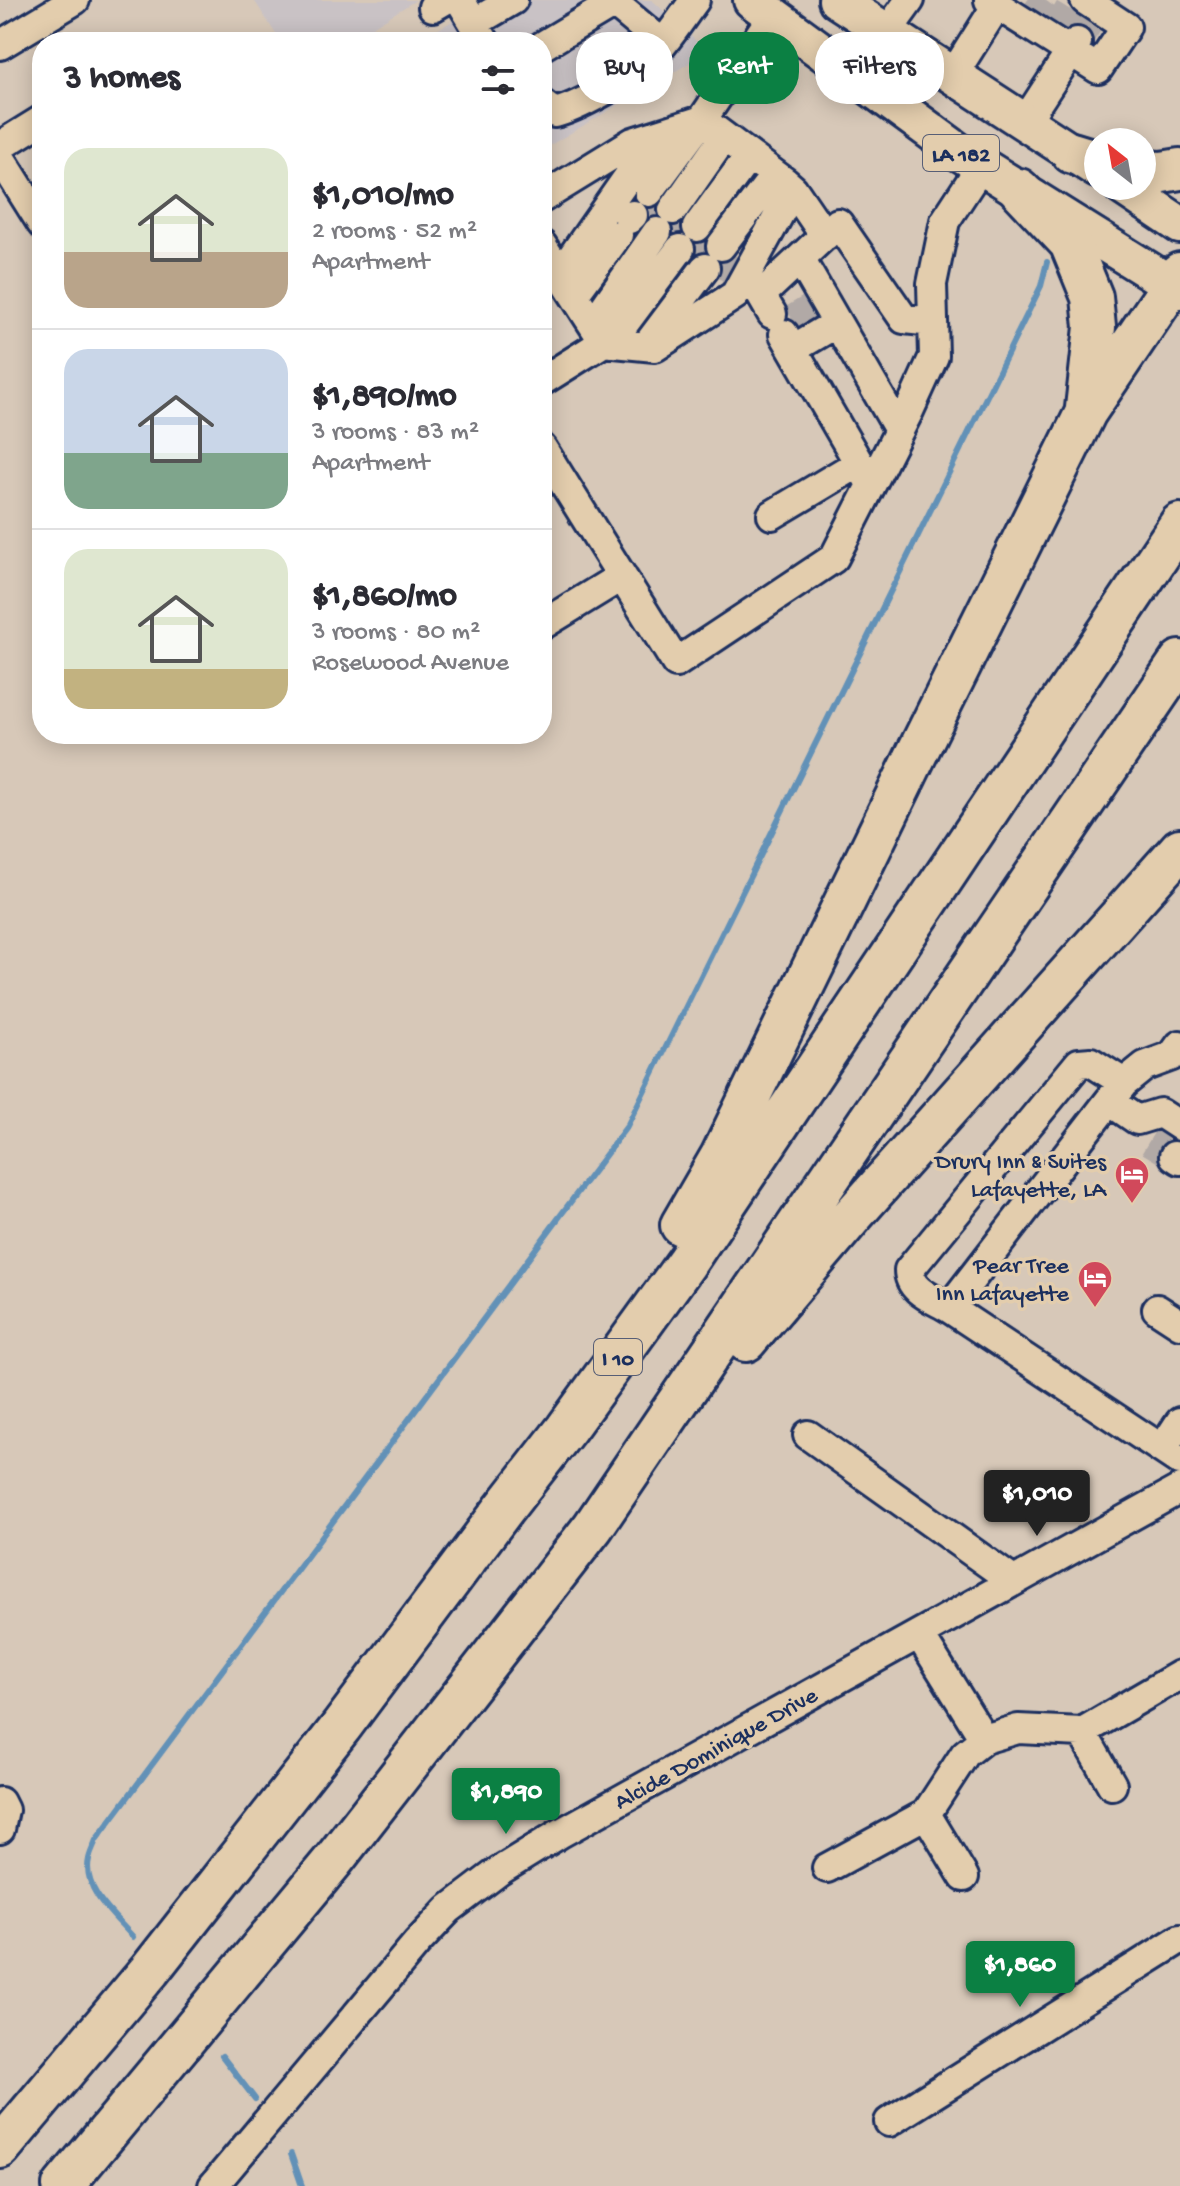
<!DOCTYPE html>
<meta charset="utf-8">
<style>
body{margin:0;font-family:"Gochi Hand",sans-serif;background:#f2f2f3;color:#2b2b33;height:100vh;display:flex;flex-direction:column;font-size:30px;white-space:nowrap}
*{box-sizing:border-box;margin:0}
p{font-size:26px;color:#7c7c81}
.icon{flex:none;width:44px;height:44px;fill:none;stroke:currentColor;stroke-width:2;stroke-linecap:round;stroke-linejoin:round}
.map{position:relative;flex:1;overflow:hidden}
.panel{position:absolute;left:32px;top:32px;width:520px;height:712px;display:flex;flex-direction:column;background:#fff;border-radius:32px;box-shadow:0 4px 20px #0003}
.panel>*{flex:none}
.hud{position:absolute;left:576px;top:32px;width:484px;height:72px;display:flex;gap:16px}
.needle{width:52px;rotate:329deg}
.buttons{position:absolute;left:1084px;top:128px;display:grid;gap:16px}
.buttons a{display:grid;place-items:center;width:72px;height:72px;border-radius:50%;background:#fff;box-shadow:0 4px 20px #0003;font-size:40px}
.price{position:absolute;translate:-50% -68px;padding:0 18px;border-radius:8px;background:#0b8043;color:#fff;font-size:26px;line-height:52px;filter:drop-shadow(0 2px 4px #0008)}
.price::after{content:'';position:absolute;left:50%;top:48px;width:24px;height:18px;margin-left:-12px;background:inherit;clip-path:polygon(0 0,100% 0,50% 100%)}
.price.on{background:#222;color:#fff}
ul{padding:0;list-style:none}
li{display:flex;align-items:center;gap:24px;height:200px;padding:0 32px}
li+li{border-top:2px solid #e1e1e2}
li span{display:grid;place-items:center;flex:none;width:224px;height:160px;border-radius:24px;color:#555}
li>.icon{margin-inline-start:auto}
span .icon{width:96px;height:96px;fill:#fffc;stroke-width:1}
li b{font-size:34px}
h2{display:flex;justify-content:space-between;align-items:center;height:96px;padding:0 32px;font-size:34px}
.chip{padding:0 28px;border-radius:32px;background:#fff;box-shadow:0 4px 20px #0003;font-size:28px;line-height:72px}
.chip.on{background:#0b8043;color:#fff}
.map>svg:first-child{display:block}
.built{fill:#c9c2c5}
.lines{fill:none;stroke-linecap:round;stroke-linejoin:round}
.stream{stroke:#6291b7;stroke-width:6}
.minor-tunnel{stroke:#b1a9a6;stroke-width:28;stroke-dasharray:28 14;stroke-linecap:butt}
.minor-casing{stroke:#1b2f5e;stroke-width:34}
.major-casing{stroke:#1b2f5e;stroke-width:42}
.highway-casing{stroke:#1b2f5e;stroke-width:46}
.minor{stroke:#e3cdad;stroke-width:28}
.major{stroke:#e3cdad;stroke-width:36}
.highway{stroke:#e3cdad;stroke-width:40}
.labels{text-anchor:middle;stroke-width:7;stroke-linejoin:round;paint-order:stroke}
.shield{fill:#e3cdad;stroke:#575e76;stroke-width:2}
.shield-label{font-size:22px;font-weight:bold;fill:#1b2f5e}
.poi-label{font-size:24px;fill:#1b2f5e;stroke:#e3cdad;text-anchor:end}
.street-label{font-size:24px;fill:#1b2f5e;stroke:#e3cdad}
</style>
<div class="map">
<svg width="1180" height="2186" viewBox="0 0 1180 2186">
<rect width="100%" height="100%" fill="#d7c8b8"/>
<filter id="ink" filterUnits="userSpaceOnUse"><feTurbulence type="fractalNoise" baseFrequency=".0125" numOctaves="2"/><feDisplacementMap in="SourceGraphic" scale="16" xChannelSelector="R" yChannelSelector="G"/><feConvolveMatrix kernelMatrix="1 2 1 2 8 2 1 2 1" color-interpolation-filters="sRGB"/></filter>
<g filter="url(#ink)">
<path class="built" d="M254 0H416L348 42H281Z
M488 0H652L708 52 542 150V42H444L437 30Z"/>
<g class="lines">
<path class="stream" d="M133 1937C115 1916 82 1890 89 1859 90 1853 94 1846 96 1840L627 1126 1041 286 1047 262
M222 2056 255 2099
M291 2154 302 2186"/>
<path class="minor-tunnel" d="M1035 14 1045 0
M1057 29 1069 9
M1077 42 1089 23
M646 224 662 201
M669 241 685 219
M691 258 708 236
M716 276 733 253
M797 300 809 320
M1149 1141 1174 1156"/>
<g class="minor-casing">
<path id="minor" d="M460 0 485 42
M989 0 1098 69 1126 27 1085 0
M614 3 662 43
M433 7 445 0
M474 23 513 0
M887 32 910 0
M0 45 75 0
M542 46 614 3 611 0
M953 75 997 5
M542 104 554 113C575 109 633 77 648 61 666 43 680 20 695 0
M1025 122 1077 42
M0 146 42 120
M0 157 42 224
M649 192 702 120 785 182 793 189 825 236
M542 198 633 142 702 120 773 15
M673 210 724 137
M629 219 633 215
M697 227 749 156
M542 245 604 342 655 347 735 295 793 189
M721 246 775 175
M800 259 899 430
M560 274 658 134
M574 295 618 235
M772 314 761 295 838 223 904 319 933 322
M593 324 657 232
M784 334 871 484
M610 343 680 249
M648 344 705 268
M793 349 837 323
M542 381 604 342
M542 448 676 663 834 558 909 411 934 356 932 284 945 221 981 166
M772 515 859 463
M542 625 622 576
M1180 1045 1172 1056 1145 1066 1124 1083 1109 1101 1137 1120 1160 1113 1180 1126
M1109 1101 949 1308 1180 1461
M1174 1156 1180 1160
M949 1308C932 1298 909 1291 909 1270L1079 1063 1091 1062 1124 1083
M1157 1309 1180 1324
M808 1435 1013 1581
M1163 1448 1180 1422
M919 1634 984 1739
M1082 1732 1112 1785
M0 1802 4 1810 0 1829
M926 1814 964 1877
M827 1868 926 1814 965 1754 984 1739 1018 1729 1082 1732 1180 1675
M889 2122 1180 1939
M213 2186 417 1943 449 1909 499 1871 559 1834 1180 1489"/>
</g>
<g class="major-casing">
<path id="major" d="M752 0 959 152 1180 290
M837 0 1097 169
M1122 186 1180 225"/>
</g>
<g class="highway-casing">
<path id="highway" d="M1072 153 1098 161
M1142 171 1162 172 1180 169
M1019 189 1070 243 1092 297 1095 327 1086 408
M681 1225 721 1156 918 751 1086 412 1180 273
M746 1341 854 1214 1180 849
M0 2148 150 1970 341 1727 503 1510 566 1429 686 1263 1180 524
M63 2186 333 1861 593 1527 1180 661"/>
</g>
<use href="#minor" class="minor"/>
<use href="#major" class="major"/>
<use href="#highway" class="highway"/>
</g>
</g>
<defs>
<g id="hotel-pin" transform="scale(1.8)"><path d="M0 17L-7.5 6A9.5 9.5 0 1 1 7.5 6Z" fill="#d1495b" stroke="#e3cdad"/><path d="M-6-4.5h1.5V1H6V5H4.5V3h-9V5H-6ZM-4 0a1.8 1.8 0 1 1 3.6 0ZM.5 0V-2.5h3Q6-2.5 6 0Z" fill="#fff"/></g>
</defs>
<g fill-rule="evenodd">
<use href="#hotel-pin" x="1132" y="1174"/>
<use href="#hotel-pin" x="1095" y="1278"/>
</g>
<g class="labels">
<g class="shield">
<rect x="923" y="135" width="76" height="36" rx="6"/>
<rect x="594" y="1339" width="48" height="36" rx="6"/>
</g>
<g class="shield-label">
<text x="961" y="161">LA 182</text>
<text x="618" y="1365">I 10</text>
</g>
<g class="poi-label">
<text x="1106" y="1168">Drury Inn &amp; Suites<tspan x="1106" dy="28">Lafayette, LA</tspan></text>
<text x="1069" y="1272">Pear Tree<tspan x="1069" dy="28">Inn Lafayette</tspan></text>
</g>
<g class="street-label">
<text transform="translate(715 1747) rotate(-29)" y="8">Alcide Dominique Drive</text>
</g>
</g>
</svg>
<div class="buttons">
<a><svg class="needle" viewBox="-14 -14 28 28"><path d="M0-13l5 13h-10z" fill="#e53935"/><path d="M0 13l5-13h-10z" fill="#7c7c81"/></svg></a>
</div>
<b class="price on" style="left:1037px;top:1538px">$1,010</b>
<b class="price" style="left:506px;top:1836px">$1,890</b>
<b class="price" style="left:1020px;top:2009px">$1,860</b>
<div class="hud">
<a class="chip">Buy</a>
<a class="chip on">Rent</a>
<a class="chip">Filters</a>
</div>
<section class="panel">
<h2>3 homes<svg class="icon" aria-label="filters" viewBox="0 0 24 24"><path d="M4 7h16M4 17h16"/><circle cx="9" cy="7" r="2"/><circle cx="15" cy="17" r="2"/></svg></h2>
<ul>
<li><span style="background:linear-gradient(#dfe7d0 65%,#b9a48a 0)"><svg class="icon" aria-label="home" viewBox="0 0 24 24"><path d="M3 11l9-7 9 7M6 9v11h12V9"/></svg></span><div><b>$1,010/mo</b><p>2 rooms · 52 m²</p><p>Apartment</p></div></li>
<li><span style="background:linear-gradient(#c9d6e8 65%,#7fa58c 0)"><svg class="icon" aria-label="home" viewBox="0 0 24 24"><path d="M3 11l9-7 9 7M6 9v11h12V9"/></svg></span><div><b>$1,890/mo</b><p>3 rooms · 83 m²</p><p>Apartment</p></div></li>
<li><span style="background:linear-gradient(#dfe7d0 75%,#c2b280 0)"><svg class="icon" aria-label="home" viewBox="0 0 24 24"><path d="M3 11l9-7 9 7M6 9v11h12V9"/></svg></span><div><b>$1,860/mo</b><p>3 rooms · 80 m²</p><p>Rosewood Avenue</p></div></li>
</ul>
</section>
</div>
